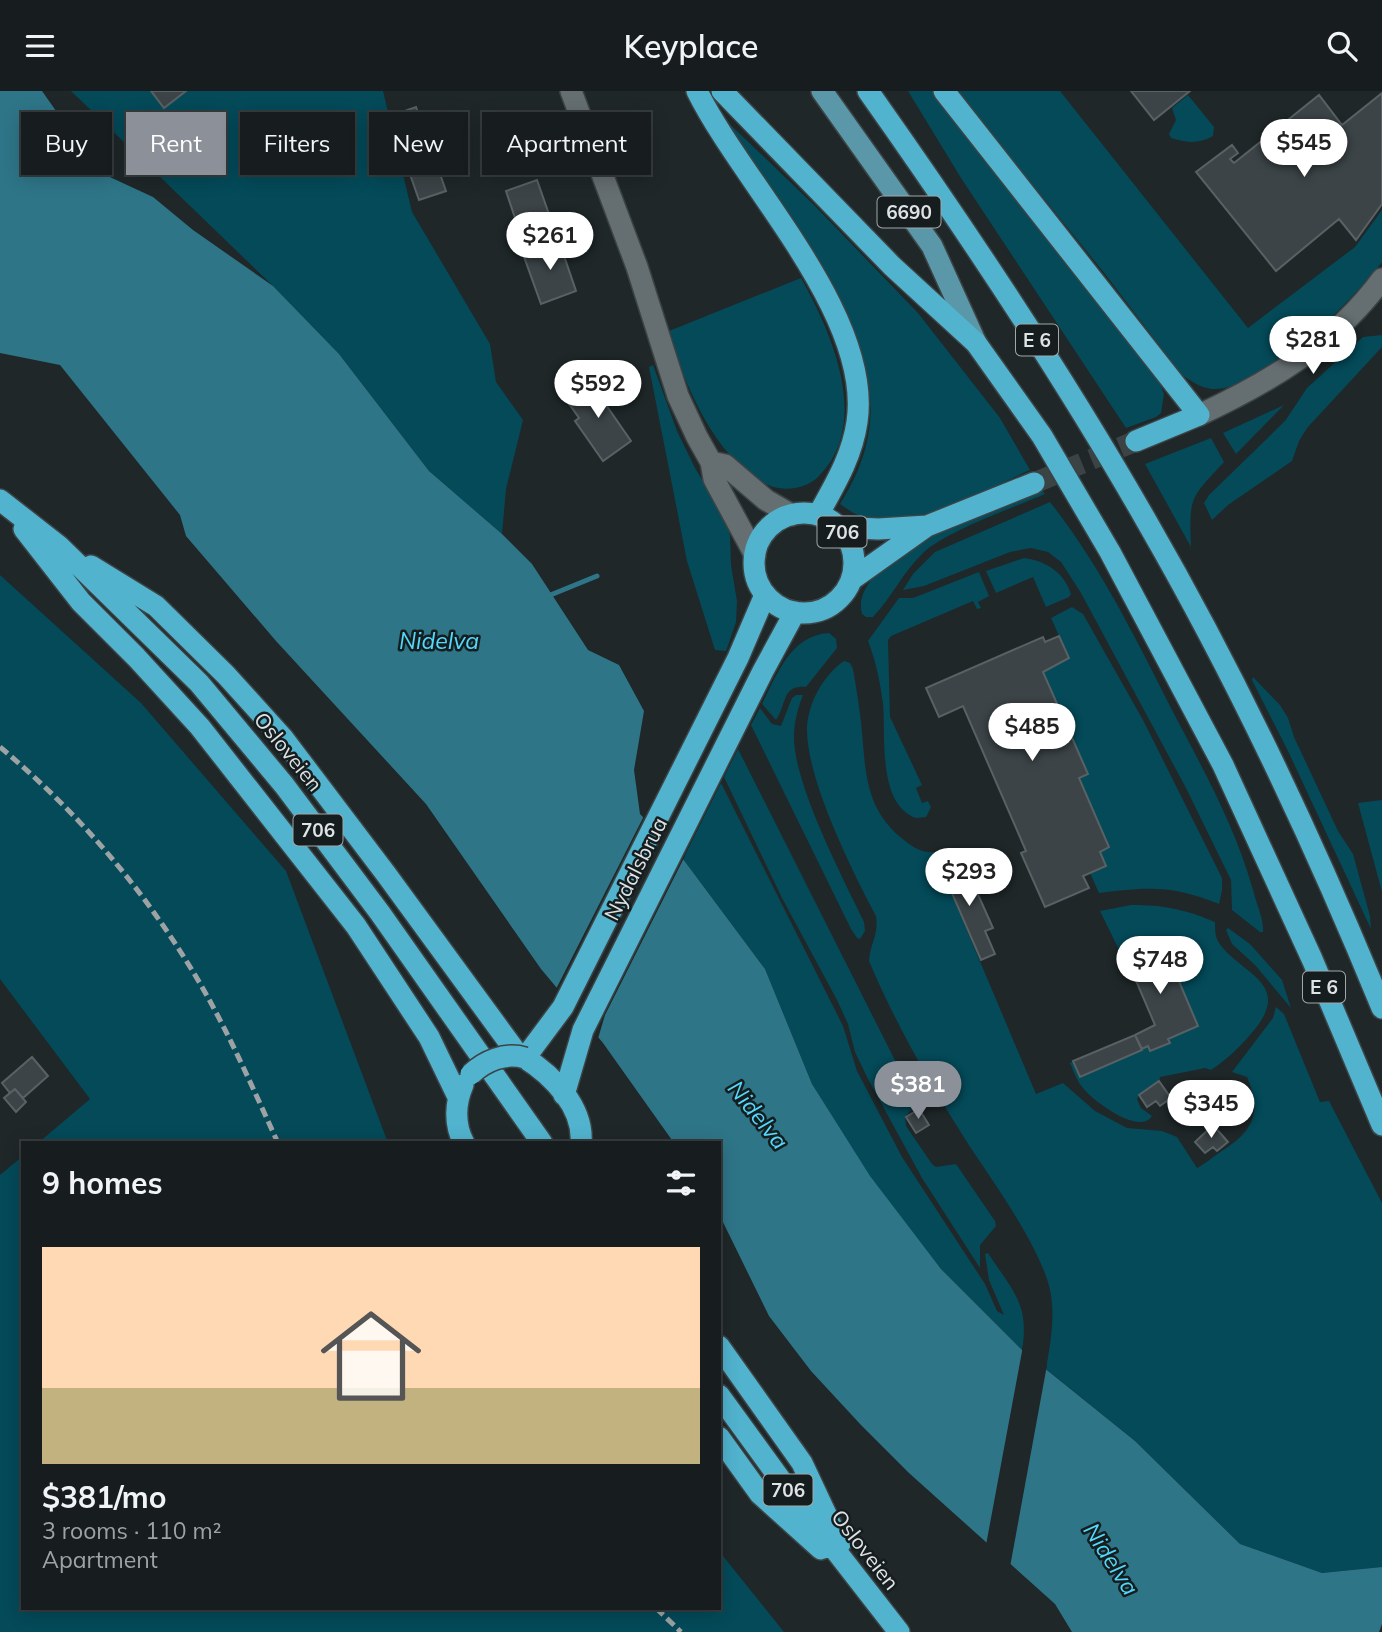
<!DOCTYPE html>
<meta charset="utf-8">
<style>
body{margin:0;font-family:Mulish,sans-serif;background:#202628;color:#f1f3f6;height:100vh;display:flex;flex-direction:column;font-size:26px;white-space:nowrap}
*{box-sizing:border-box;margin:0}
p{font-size:23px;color:#9ea2a4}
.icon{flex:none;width:38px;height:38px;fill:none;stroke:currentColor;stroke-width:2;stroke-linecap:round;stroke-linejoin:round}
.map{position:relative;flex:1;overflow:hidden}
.details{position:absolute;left:21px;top:1050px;width:700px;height:469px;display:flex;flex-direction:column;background:#171d1f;border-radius:0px;box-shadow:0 4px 18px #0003,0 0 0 2px #363b3d}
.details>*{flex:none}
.hud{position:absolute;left:21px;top:21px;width:700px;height:63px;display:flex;gap:14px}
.price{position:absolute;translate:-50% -60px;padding:0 16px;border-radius:24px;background:#fff;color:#222;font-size:23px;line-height:46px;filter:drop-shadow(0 2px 4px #0008)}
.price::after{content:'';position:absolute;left:50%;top:42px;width:21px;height:16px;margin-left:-10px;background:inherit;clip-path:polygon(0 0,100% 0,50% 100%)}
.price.on{background:#8c9099;color:#fff}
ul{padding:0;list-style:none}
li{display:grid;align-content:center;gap:14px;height:371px;padding:0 21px}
li span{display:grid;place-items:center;height:217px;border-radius:0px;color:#555}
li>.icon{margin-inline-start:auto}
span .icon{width:126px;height:126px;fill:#fffc;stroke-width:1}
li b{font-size:30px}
h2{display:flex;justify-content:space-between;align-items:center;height:84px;padding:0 21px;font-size:30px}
.tag{padding:0 24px;border-radius:0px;background:#171d1f;box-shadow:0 4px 18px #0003,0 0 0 2px #363b3d;font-size:24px;line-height:63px}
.tag.on{background:#8c9099;color:#fff}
header{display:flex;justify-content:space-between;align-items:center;height:91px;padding:0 21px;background:#171d1f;font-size:32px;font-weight:600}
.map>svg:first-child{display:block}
.green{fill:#044a59}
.water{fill:#2e7588}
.pier{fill:#1f2729}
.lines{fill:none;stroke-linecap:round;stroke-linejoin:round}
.stream{stroke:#2e7588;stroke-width:5}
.building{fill:#3c4447;stroke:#586164;stroke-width:2}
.highway-tunnel{stroke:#3c4345;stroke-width:21;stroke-dasharray:21 10;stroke-linecap:butt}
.secondary-casing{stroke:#3c4345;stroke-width:24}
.primary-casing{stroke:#3c4345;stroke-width:24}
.highway-casing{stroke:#3c4345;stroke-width:24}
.secondary{stroke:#656e71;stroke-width:21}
.primary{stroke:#5997a9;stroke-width:21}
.highway{stroke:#51b3ce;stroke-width:21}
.rail{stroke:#9da3a5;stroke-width:5;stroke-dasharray:10 5;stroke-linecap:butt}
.highway-bridge-casing{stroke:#3c4345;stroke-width:24;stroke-linecap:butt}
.highway-bridge{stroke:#51b3ce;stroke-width:21}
.labels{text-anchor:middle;stroke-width:5;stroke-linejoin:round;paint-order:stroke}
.shield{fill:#161d1f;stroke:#a2a8aa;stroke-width:2}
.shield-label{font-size:19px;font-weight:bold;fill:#dee3e5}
.street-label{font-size:21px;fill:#dee3e5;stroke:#161d1f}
.water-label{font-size:23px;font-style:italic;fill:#52d8fc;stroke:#161d1f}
</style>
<header><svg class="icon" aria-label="menu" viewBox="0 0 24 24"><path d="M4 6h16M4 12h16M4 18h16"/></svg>Keyplace<svg class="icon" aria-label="search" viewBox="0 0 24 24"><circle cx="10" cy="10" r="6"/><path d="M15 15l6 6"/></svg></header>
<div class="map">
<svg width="1382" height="1541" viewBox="0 0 1382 1541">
<rect width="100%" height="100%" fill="#1f2729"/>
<path class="green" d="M71 0H383L412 121 490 253 496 291 523 329 506 398 502 443 429 380 339 263 273 195Z
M908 0H932L1156 282 1164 303 1161 322 1156 326 1126 337 961 87Z
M957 0H1060L1248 237 1355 156 1382 119V171C1354 208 1261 302 1212 298 1201 297 1191 290 1182 284L1105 183Z
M1188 4 1214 36 1213 45C1199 53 1186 52 1171 47L1169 43 1176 29 1172 17Z
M715 19 815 115 918 222 1000 327 1030 379C985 399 914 440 864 426 855 424 847 418 840 413 905 311 855 233 797 144 770 102 742 61 715 19Z
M801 187C832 242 872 333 818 386 806 398 784 401 768 394 716 370 683 291 669 240Z
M1382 244V256L1307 337 1299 350 1292 370 1228 414 1212 429 1204 412 1209 404 1285 330 1307 297 1363 246Z
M653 274 677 340 695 377 726 429 730 445 731 474 737 510 736 531 726 560 715 559 687 470 649 276Z
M1284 314 1236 363 1223 342Z
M1211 347 1224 371C1190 408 1189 405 1191 456L1145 373Z
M1042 399 1045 403C1013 417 946 440 923 462 903 481 892 506 873 526H866L862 523C847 465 1001 415 1042 399Z
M1050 411C1100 474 1136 548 1172 619 1203 678 1235 735 1253 799 1256 812 1264 828 1263 841H1260L1232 819 1231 789 1186 697 1081 502 1061 471 1048 461 1031 457 1010 461 924 495 903 499 913 483 935 461Z
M1024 467C1046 470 1064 481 1071 503L1069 506 1046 516 1033 486 996 502 986 480Z
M979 481 989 505 978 511 981 517 977 518 973 510 891 545 888 549 890 626 922 694 916 697 922 712 928 710 931 716 926 726 916 727C877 713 886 645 883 613 880 590 876 571 868 550L899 507H913Z
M0 484 141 612 286 780 388 1052H38L90 1008 0 888Z
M1072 516 1083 523 1143 629 1222 787V799L1219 813C1171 794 1149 796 1099 802L1090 782 1106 775 1100 761 1109 756 1079 687 1087 683 1043 581 1069 567 1051 527Z
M829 542 836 548 837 557 806 596C781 594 787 614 776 629L762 613C777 583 791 544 829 542Z
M844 570 850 572 853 578C856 596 859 613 861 631 866 678 863 717 904 749 920 762 929 764 949 758L952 764 938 771 1036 1003 1063 992 1095 1020 1127 1037 1162 1040 1177 1046 1197 1077C1208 1071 1215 1064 1225 1058 1255 1038 1261 1020 1247 986L1232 981 1273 927 1276 916 1284 923 1320 1011 1329 1010 1382 1112V1476L1322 1482 1240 1453 1135 1350 1046 1278C1051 1249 1057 1216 1047 1188 1030 1139 988 1085 960 1040 926 986 894 929 869 870 870 852 879 844 876 825 852 780 807 689 807 639 807 614 823 584 844 570Z
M1253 586 1280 614 1288 627 1294 646 1338 740 1353 763 1370 825 1371 838 1288 660 1256 597 1252 589Z
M796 604H803C798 617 794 631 794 646 794 694 843 787 864 831L865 840 860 848 857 847 851 838 751 634 760 617 772 633 781 635 792 607Z
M738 658 915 1009 916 1014 905 1026 906 1035 932 1073 936 1076 956 1073 995 1130 996 1135 980 1154V1177L922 1087 868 988 855 961 848 933 837 909 782 807 724 686Z
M721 692 843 935 857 980 902 1066 985 1193 997 1220 1004 1224 989 1189 985 1163 988 1162C1012 1199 1030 1213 1022 1259L941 1178 869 1085 812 993 765 878 683 768Z
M1382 709V801L1358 712Z
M1131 814C1164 814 1184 818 1215 831 1215 838 1215 846 1219 852 1241 883 1292 892 1255 938 1242 954 1229 967 1211 979L1205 977 1160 986 1159 990 1139 1004 1137 1008 1141 1017 1152 1025C1140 1045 1093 1010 1083 997 1077 990 1074 981 1070 972L1073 970 1080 986 1148 955 1151 960 1169 952 1168 948 1198 935 1161 848 1122 865 1100 820Z
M1228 837 1250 853 1282 889 1291 917 1255 874 1232 853 1226 839Z
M23 1065V1517H719V1460L784 1541H0V1084Z"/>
<path class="water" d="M0 0H42L99 81 153 106 193 139 273 195 339 263 429 380 502 443 532 473 588 559 619 574 644 620 634 679 640 723 683 768 765 878 812 993 870 1085 941 1178 1022 1259 1135 1350 1240 1453 1322 1482 1382 1476V1533L1379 1541H1072L1055 1513 909 1382 861 1334 811 1280 769 1225 719 1123V1052H674L603 952 541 878 426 713 276 550 186 445 180 424 60 274 0 262Z"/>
<path class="pier" d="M645 723 685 765 605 924 597 951 555 900Z
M1023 1255 1047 1274 1010 1476 986 1454Z"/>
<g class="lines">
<path class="stream" d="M548 505 597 485"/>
</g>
<path class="building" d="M151 0H186L164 17Z
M1131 0H1190L1154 29Z
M1382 2V113L1356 149 1339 128 1276 180 1196 81 1232 54 1238 62 1230 68 1234 72 1319 4 1342 34Z
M416 16 430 56 404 65 390 25Z
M432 60 446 100 419 109 405 69Z
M537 89 556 143 539 148 540 152 534 154 533 151 524 154 506 100Z
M559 150 576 200 541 213 523 163Z
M595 287 610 307 604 311 631 350 603 370 575 330 579 327 565 307Z
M1059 545 1069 567 1043 581 1088 683 1079 687 1109 756 1100 761 1106 775 1083 785 1089 797 1045 816 1021 762 1026 760 963 615 939 626 926 597 1043 546 1045 551Z
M952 764 968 802 976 799 993 837 985 840 995 863 981 869 938 770Z
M1161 848 1198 935 1168 948 1170 952 1150 960 1148 955 1142 958 1135 944 1155 934 1125 864Z
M1135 944 1142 959 1080 986 1073 970Z
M32 966 48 985 23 1007 15 998 10 1002 2 992Z
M1159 990 1171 1007 1160 1015 1156 1010 1147 1016 1139 1004Z
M1226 994 1249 1000 1244 1021 1231 1018 1232 1012 1222 1009Z
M15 998 26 1011 16 1021 4 1007Z
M919 1018 929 1034 916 1042 906 1026Z
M1213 1034 1228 1051 1217 1060 1213 1056 1205 1062 1195 1051Z"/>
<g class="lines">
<path class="highway-tunnel" d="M1034 392 1136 350"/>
<g class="secondary-casing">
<path id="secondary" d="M571 0 637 176 678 305 697 346 711 371 714 388 755 464
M1199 324C1270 291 1335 252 1382 188
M711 371 725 374 766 409 792 424"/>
</g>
<g class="primary-casing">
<path id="primary" d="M822 0 932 155 976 252"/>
</g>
<g class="highway-casing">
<path id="highway" d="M697 0C743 93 873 224 857 331 852 366 834 395 818 424
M722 0 892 175 976 252 1042 345 1110 461 1223 674 1312 868 1382 1034
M868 0C967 140 1062 282 1147 431 1237 587 1314 751 1382 917
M944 0 1199 324 1136 350
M0 409 59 455 199 592 284 694 380 822 542 1052
M754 472a50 50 0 1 1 100 0a50 50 0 1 1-100 0Z
M839 436 878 438 927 435
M24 438 81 511 136 566 200 636 356 835 429 946 458 1006
M91 475 156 515 226 584 283 647 386 783 519 965
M851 489 927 435 1034 392
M463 994C455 1012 454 1034 464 1052
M564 1004 583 939 763 580 795 521
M581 1052C584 1016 552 984 525 967L563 916 738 567 765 504
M719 1255 802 1372 840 1453
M719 1304 780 1388 899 1541
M719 1346 760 1403 821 1458"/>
</g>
<use href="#secondary" class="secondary"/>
<use href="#primary" class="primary"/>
<use href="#highway" class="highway"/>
<path class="rail" d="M0 656C74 718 136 789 187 871 223 928 250 991 278 1052
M656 1517 681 1541"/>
<g class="highway-bridge-casing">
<path id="highway-bridge" d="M471 983C485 970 505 961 525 967"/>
</g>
<use href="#highway-bridge" class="highway-bridge"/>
</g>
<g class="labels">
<g class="shield">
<rect x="877.5" y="105.5" width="63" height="31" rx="5"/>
<rect x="1016" y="233.5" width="42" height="31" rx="5"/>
<rect x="817.5" y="425.5" width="49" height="31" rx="5"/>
<rect x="293.5" y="723.5" width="49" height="31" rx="5"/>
<rect x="1303" y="880.5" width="42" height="31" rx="5"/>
<rect x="763.5" y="1383.5" width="49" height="31" rx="5"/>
</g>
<g class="shield-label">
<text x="909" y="128">6690</text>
<text x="1037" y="256">E 6</text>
<text x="842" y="448">706</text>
<text x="318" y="746">706</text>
<text x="1324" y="903">E 6</text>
<text x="788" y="1406">706</text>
</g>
<g class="street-label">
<text transform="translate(288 661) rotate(51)" y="7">Osloveien</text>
<text transform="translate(636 778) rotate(-63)" y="7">Nydalsbrua</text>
<text transform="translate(865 1459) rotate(52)" y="7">Osloveien</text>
</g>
<g class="water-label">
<text x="439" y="558">Nidelva</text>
<text transform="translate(758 1024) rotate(51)" y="8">Nidelva</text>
<text transform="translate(1111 1468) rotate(57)" y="8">Nidelva</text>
</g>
</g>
</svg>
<b class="price" style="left:1304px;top:88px">$545</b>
<b class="price" style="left:550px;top:181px">$261</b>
<b class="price" style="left:1313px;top:285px">$281</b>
<b class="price" style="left:598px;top:329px">$592</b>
<b class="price" style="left:1032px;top:672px">$485</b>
<b class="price" style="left:969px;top:817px">$293</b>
<b class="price" style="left:1160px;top:905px">$748</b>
<b class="price on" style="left:918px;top:1030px">$381</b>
<b class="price" style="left:1211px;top:1049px">$345</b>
<div class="hud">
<a class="tag">Buy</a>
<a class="tag on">Rent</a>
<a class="tag">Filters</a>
<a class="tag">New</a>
<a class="tag">Apartment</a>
</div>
<section class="details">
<h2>9 homes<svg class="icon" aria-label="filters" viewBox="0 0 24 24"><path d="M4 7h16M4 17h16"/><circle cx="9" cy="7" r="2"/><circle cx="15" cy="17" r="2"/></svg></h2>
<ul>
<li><span style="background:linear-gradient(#ffd9b3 65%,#c2b280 0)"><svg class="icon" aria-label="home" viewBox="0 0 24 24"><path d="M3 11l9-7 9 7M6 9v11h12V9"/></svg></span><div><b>$381/mo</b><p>3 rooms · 110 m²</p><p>Apartment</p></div></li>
</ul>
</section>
</div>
